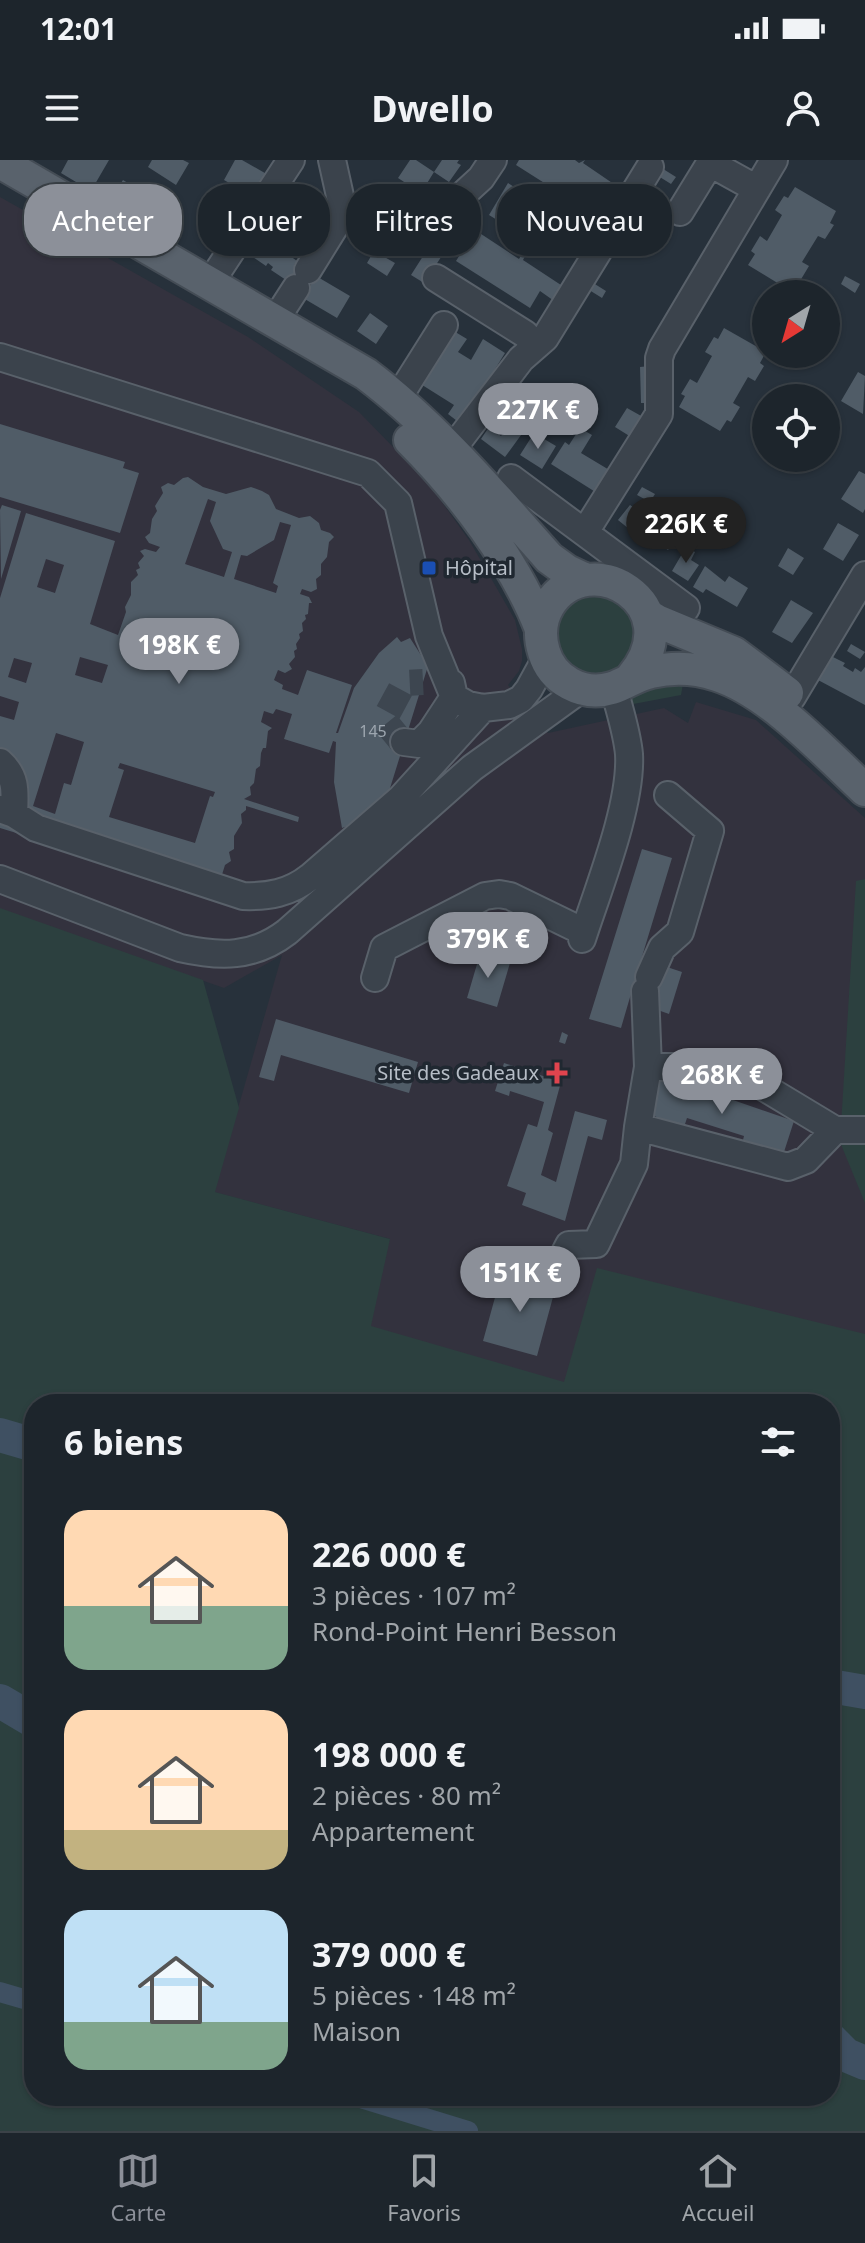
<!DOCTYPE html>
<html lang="fr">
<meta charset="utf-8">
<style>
body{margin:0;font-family:"Noto Sans",sans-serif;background:#2a3138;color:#f1f3f6;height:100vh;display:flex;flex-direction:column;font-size:30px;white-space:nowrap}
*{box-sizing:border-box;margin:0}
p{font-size:26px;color:#a0a5a9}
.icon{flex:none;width:44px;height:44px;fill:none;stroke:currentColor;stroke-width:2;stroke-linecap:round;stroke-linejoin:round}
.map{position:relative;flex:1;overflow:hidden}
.sheet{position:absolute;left:24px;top:1234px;width:816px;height:712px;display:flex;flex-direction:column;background:#1d252c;border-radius:32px;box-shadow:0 2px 6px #0004,0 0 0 2px #3b4248}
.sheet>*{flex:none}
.top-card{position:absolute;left:24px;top:24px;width:818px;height:72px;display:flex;gap:16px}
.needle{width:52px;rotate:217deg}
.controls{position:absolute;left:752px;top:120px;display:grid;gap:16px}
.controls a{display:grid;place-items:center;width:88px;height:88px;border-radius:50%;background:#1d252c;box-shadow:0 2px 6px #0004,0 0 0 2px #3b4248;font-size:40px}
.price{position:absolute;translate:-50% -68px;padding:0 18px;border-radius:28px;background:#8c9099;color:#fff;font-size:26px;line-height:52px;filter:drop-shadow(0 2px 4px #0008)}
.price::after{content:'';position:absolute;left:50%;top:48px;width:24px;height:18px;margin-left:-12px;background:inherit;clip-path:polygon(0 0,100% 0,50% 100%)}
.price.current{background:#222;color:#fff}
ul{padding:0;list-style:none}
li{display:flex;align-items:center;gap:24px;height:200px;padding:0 40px}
li span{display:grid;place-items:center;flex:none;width:224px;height:160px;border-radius:24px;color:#555}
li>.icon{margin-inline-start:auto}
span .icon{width:96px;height:96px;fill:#fffc;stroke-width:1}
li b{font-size:34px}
h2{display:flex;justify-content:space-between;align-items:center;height:96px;padding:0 40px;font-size:34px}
.tag{padding:0 28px;border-radius:32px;background:#1d252c;box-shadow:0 2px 6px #0004,0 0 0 2px #3b4248;font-size:28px;line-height:72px}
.tag.current{background:#8c9099;color:#fff}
.status{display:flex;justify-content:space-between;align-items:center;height:56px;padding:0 40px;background:#1d252c;direction:ltr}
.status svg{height:22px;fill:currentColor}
header{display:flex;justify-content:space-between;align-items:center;height:104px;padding:0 40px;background:#1d252c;font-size:36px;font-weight:700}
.tabs{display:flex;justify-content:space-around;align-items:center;height:112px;border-top:2px solid #3b4248;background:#1d252c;font-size:22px;color:#a0a5a9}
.tabs a{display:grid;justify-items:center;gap:4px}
.tabs .current{color:#8c9099}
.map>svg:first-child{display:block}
.medical{fill:#33323e}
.green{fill:#2c403f;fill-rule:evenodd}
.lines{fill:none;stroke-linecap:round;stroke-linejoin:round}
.canal{stroke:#3f5062;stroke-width:20}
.river{stroke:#3f5062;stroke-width:34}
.building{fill:#505c67;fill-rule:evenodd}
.minor-tunnel{stroke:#3d4650;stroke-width:26;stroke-dasharray:26 13;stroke-linecap:butt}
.minor-casing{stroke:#59616a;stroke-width:30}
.major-casing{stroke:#444c55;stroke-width:36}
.minor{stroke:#3b434c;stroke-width:26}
.major{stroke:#59626c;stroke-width:32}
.transit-dot{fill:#1a4fb4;stroke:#202831;stroke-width:3}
.health-dot{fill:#e0444e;stroke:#202831;stroke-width:3}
.labels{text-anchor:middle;stroke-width:7;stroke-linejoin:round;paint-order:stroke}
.number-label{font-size:16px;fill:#9da6af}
.poi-label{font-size:20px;fill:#b7bec7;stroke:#202831;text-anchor:start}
</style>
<div class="status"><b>12:01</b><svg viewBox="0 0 49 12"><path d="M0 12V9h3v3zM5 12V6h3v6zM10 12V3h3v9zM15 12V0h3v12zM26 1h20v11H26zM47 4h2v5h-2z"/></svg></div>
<header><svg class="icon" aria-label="menu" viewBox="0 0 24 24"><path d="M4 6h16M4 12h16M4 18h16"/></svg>Dwello<svg class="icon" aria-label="person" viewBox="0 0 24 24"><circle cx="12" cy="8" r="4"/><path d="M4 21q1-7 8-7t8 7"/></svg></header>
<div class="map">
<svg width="865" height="1971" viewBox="0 0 865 1971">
<rect width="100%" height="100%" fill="#27313b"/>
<path class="medical" d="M0 37 248 177 359 252 429 324 469 380 515 460 522 489V501L519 511 508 525 548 573 664 548 688 563 696 542 756 560 865 658V1522L830 1244H333L390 1079 214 1032 282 795 224 828 0 750Z"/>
<path class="green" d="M556 476a39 39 0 1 1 78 0a39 39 0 1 1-78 0Z
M684 518 681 535 628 545 626 533Z
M865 719V1043L840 982 856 721Z
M0 748 203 820 239 948 215 1032 390 1079 371 1166 564 1222 597 1108 865 1174V1971H0ZM34 1244H830V1936H34Z"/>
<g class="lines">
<path class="canal" d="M0 1832 34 1842
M354 1936 468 1971"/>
<path class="river" d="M0 1275 34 1285
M830 1526 865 1532
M0 1541 34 1561
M830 1879 846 1895 865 1903"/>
</g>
<path class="building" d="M68 0H109L91 31 61 13Z
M152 0H183L189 3 176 25 148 7Z
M235 0H242L270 16 257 39 224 20Z
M410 0H416L434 12 421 33 398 18Z
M442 0H459L457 3 461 5 449 22 434 12Z
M519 0H575L579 3 585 0 583 3 624 31 618 47 600 35 590 52 516 5Z
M660 7 676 17 671 24 655 14Z
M123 20 136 28 130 37 117 29Z
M508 23 581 71 575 87 554 73 544 89 489 55Z
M795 27 836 51 830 63 834 65 825 79 818 76 802 102 809 106 800 121 796 118 789 130 748 105 755 94 751 91 760 76 767 81 782 55 775 50 784 36 788 38Z
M391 35 415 50 388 88 366 75Z
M475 70 519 99 523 92 526 94 523 100 564 127 557 143 540 131 530 148 456 101Z
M266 71 282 81 278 87 297 101 294 105 316 115 304 132 271 110 273 107 268 103 266 106 250 95Z
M442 72 453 79 424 123 411 115 432 82 435 84Z
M374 91 395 103 387 116 367 103Z
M316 116 350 136 337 158 303 138Z
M845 116 860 124 855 133 841 124Z
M590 121 606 131 602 138 586 128Z
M370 153 388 166 376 184 357 171Z
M724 168 766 192 760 203 764 206 755 221 748 217 733 243 740 247 731 262 727 260 720 271 679 247 685 236 681 234 690 219 697 223 712 196 705 192 714 177 718 179Z
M452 170 467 179 458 192 471 200 483 179 505 193 461 264 448 254 454 245 419 223Z
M650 206 651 243H641L640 207Z
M858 212 865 216 863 254 841 241Z
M627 248 643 257 631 277 615 267Z
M766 251V280L754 272Z
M559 253 572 260 563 274 551 266Z
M512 262 524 271 505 297 481 279 489 267 501 276Z
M0 264 125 302 123 308 139 313 120 373 0 337Z
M580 268 592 275 581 293 611 311 597 333 551 304 565 282 569 285Z
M534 273 556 286 542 309 520 295Z
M859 311 865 314V349L863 353 841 339Z
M188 317 203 327 226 334 251 327 262 331 269 335 276 349 299 358 310 356 319 363 321 370 330 373 334 377 329 382 327 397 321 404V415L316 419 317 429 311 432 302 429 300 434 309 437 312 443H309L308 454 305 455 306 459 302 463 303 471 299 474 300 478 296 484 297 489 294 491 295 497 289 504 292 509 285 513 278 510 274 520 283 525 282 529 298 535 307 510 352 525 336 573H338L354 528 379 493 397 477 401 482 410 478 428 506 382 654 342 668 334 622 336 582 333 581 329 593 284 579 292 554 276 549 273 554 264 551 261 562 272 568 268 571 266 588H263L261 593 260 606 256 609 254 623 250 627 251 635 244 639 299 657 298 662 246 646V650L241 654 242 663 234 676V689L229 692 231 701 225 705 216 734 0 668V556L14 560 19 542 0 536V438L26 353 115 381 90 464 118 475 126 452 125 447 131 435V422L138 415 136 410 140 408 138 403 144 396 140 391 145 389 156 392 160 387 149 383 145 377 150 373 152 359 157 351 155 346 163 333 161 327 168 323 174 325 183 318ZM208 339 216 342 210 361 223 389 232 392 224 417 185 404ZM280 362 291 365 273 423 278 426 276 433 234 419 241 395 247 396 274 380ZM46 399 64 405 55 433 37 427ZM80 497 108 505 102 523 75 515ZM14 498 32 503 26 523 8 517ZM56 573 84 582 71 625 64 623 55 654 33 646ZM120 603 215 632 213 637 210 636 195 683 109 657 124 610 118 608Z
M642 327 655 334 650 342 637 335Z
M702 341 711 346 698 367 690 361Z
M2 345 21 351 1 419 0 350Z
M630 345 647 357 634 373 618 360Z
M659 359 680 374 668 390 651 379 657 371 653 368Z
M838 363 859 375 843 401 823 389Z
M686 387 695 392 691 400 699 405 688 421 672 411Z
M788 388 804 398 793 415 778 406Z
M705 406 725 422 729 416 748 428 737 447 706 429 703 433 693 427Z
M791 440 813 453 792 483 772 472Z
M851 484 865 492 860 499 847 491Z
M831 496 845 503 843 506 853 512 855 508 861 512 865 507V545L818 520Z
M642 689 672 698 637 813 663 821 667 807 682 812 669 854 655 849 660 835 633 827 621 868 589 859Z
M480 794 510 803 497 847 467 838Z
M276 859 418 902 409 933 281 895 274 921 259 917Z
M562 872 568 875 565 884 559 882Z
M504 903 561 922 548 970 553 973 541 1015 556 1022 575 951 607 960 602 980 588 976 565 1061 522 1045 526 1033 507 1026 528 964 537 967 544 942 510 931 509 936 495 931Z
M661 919 718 935 727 932 733 940 794 961 783 995 742 984 744 976 687 958 684 967 651 955Z
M502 1112 556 1126 537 1196 483 1181Z"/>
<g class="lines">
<path class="minor-tunnel" d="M404 582 401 581 384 560 404 523 423 522"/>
<g class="minor-casing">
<path id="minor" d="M710 3 757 29
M457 40 481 18 493 0
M680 52 712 0
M308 110 342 55V45L332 0
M436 118 525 174 536 186
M210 123 291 0
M274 162 296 128
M0 197 368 313 398 343 429 476 454 537 468 545 483 548 509 545 521 539 529 529 546 498
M398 238 444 165
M440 305 521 199 545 178 650 7
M511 318 686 448
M585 372 659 254V198L662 189 774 0
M792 537 865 415
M404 582 419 584 431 572 454 537 451 523
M0 602C17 617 15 632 14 654
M0 649 14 654 36 668 243 736C268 737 290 733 310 717L401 638 483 548
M0 719 180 788C220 797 253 798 287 772L472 608 581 529
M582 779C598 729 632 645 629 594 627 572 619 549 614 528
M649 817 662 788 680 772 710 671 668 635
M375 818 384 788 485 736 499 734 510 736 584 772
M645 831 648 907
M638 967 788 1007 806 1000 835 970
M554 1114 569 1085 596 1084 634 1004 638 967 648 907H708L762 926 835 970H865"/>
</g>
<g class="major-casing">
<path id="major" d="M0 2 366 214C435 266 492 334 549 398L567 411 586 420
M410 280C460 330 516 403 541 469
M647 455 657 461 734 493 787 533
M632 517C692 445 589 383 549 445 540 460 539 476 544 492 552 520 583 537 612 528 625 524 636 515 651 512 672 507 696 508 717 515 770 532 824 592 865 630"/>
</g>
<use href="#minor" class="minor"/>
<use href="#major" class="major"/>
</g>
<rect class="transit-dot" x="421" y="400" width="16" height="16" rx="4"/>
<path class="health-dot" d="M553 901h8v8h8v8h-8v8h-8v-8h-8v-8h8z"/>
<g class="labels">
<g class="number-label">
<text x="373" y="577">145</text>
</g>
<g class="poi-label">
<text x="445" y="415">Hôpital</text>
<text x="539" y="920" text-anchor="end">Site des Gadeaux</text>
</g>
</g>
</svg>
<div class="controls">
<a><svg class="needle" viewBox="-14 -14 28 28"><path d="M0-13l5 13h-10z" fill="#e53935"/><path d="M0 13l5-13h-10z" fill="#a0a5a9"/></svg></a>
<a><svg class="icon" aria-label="locate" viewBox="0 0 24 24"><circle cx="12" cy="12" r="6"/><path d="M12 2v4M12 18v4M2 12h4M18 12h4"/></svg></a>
</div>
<b class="price" style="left:538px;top:291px">227K €</b>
<b class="price current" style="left:686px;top:405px">226K €</b>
<b class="price" style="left:179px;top:526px">198K €</b>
<b class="price" style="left:488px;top:820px">379K €</b>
<b class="price" style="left:722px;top:956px">268K €</b>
<b class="price" style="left:520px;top:1154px">151K €</b>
<div class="top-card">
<a class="tag current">Acheter</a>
<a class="tag">Louer</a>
<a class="tag">Filtres</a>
<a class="tag">Nouveau</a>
</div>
<section class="sheet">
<h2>6 biens<svg class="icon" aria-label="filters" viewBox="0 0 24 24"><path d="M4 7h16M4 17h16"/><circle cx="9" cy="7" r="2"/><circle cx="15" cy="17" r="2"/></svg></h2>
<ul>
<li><span style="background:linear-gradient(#ffd9b3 60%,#7fa58c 0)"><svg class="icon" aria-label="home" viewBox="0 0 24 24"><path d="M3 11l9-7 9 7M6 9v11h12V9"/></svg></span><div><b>226 000 €</b><p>3 pièces · 107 m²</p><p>Rond-Point Henri Besson</p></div></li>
<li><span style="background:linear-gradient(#ffd9b3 75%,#c2b280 0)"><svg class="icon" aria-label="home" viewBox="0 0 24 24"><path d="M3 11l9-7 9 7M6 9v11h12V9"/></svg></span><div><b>198 000 €</b><p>2 pièces · 80 m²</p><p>Appartement</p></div></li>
<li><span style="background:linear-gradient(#bfe0f5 70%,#7fa58c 0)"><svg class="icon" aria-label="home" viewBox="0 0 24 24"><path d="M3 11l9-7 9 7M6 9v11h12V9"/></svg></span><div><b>379 000 €</b><p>5 pièces · 148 m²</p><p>Maison</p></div></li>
</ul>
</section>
</div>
<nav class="tabs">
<a class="current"><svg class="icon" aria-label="map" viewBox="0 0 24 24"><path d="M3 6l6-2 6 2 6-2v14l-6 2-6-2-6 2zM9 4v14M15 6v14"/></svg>Carte</a>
<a><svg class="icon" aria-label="saved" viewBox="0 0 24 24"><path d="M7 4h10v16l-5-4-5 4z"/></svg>Favoris</a>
<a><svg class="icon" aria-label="home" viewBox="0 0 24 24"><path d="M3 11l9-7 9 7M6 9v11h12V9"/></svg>Accueil</a>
</nav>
